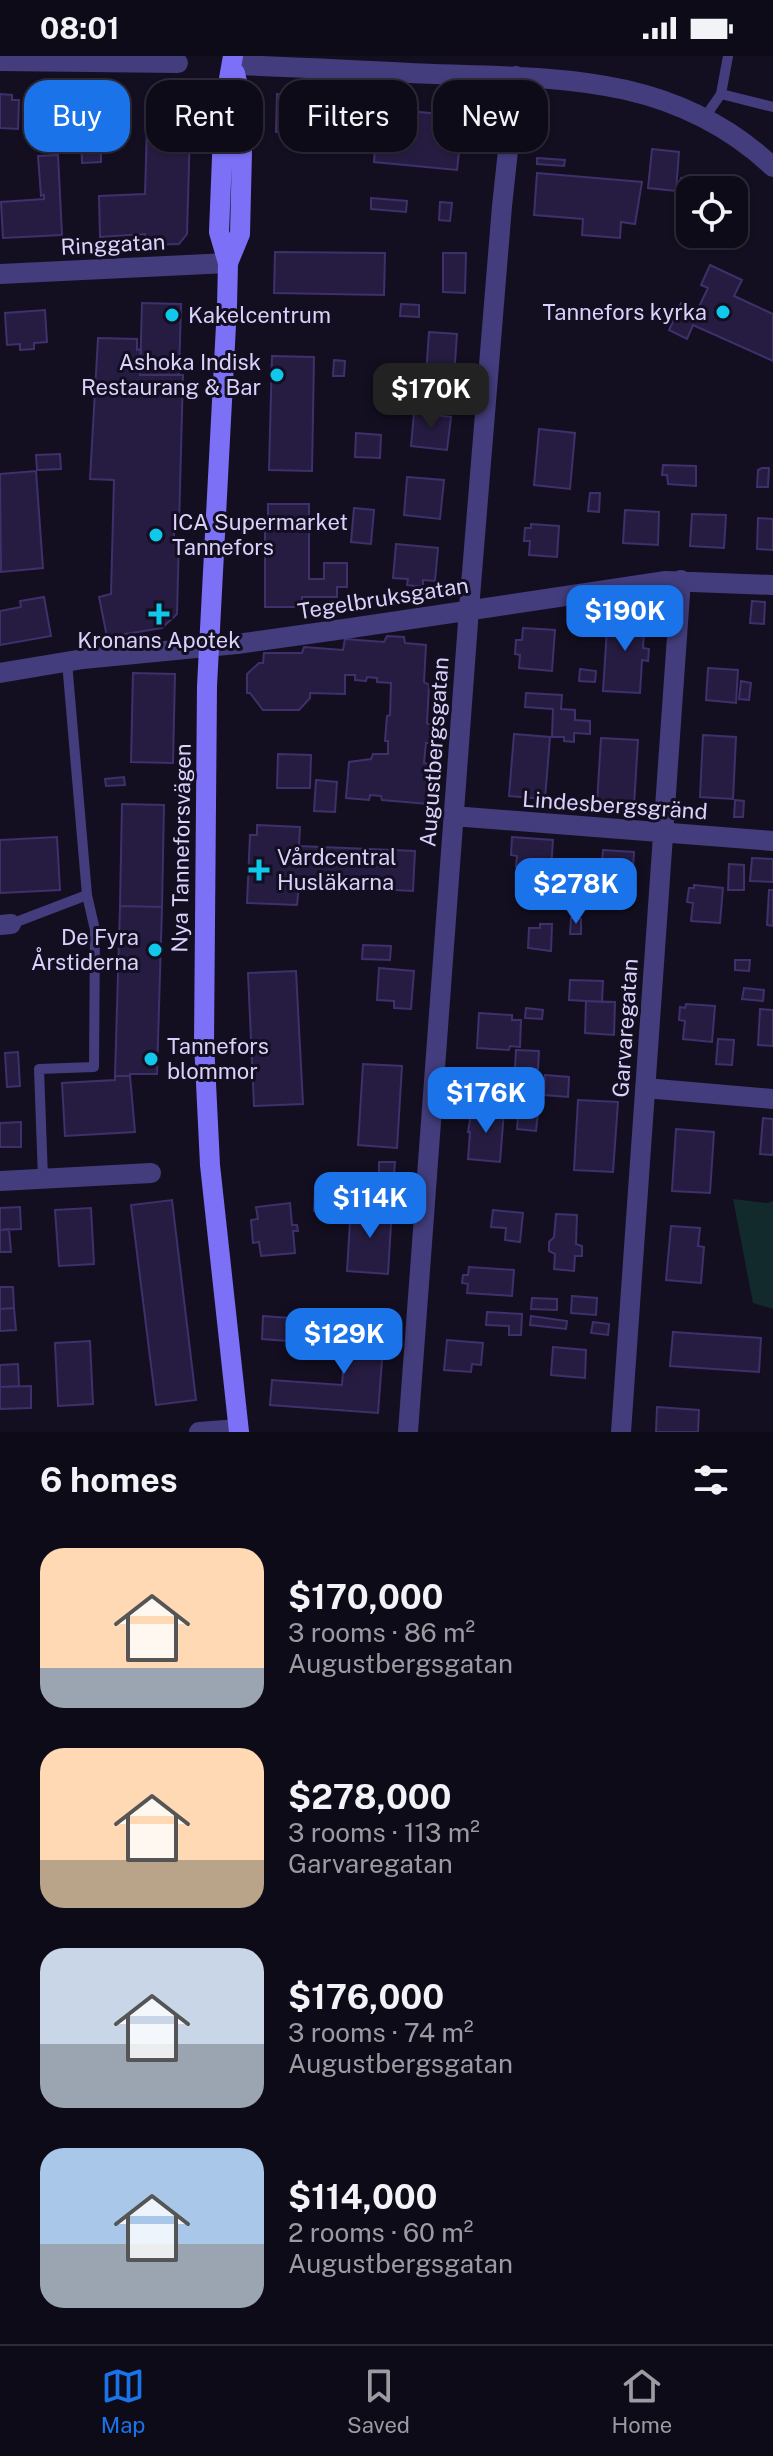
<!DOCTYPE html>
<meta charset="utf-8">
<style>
body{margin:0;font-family:"Public Sans",sans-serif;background:#171422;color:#f1f3f6;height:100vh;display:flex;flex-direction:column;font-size:30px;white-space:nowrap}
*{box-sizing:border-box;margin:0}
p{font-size:26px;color:#9b9ba2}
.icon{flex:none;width:44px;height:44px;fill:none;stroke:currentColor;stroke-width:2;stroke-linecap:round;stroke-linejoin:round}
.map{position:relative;height:1376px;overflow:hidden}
.panel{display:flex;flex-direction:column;background:#0e0b19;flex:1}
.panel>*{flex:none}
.guide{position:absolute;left:24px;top:24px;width:726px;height:72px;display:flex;gap:16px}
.fabs{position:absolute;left:676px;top:120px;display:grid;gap:16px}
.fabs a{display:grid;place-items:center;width:72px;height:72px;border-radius:16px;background:#0e0b19;box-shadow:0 2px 6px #0004,0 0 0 2px #2e2b38;font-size:40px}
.price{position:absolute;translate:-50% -68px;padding:0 18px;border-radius:16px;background:#1a73e8;color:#fff;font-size:26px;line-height:52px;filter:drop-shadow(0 2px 4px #0008)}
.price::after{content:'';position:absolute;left:50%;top:48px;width:24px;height:18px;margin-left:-12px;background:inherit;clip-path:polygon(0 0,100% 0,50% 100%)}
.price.current{background:#222;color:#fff}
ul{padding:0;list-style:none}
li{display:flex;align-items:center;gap:24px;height:200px;padding:0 40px}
li span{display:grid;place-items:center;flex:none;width:224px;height:160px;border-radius:24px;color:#555}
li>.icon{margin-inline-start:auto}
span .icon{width:96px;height:96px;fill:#fffc;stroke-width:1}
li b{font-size:34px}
h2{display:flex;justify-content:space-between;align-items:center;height:96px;padding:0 40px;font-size:34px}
.chip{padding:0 28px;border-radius:24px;background:#0e0b19;box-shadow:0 2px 6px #0004,0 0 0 2px #2e2b38;font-size:28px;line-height:72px}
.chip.current{background:#1a73e8;color:#fff}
.status{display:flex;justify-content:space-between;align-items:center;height:56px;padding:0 40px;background:#0e0b19;direction:ltr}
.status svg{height:22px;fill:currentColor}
.tabs{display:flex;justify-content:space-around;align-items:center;height:112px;border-top:2px solid #2e2b38;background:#0e0b19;font-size:22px;color:#9b9ba2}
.tabs a{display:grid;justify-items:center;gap:4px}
.tabs .current{color:#1a73e8}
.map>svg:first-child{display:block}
.green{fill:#122a2b}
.building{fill:#261c41;stroke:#3f306c;stroke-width:2}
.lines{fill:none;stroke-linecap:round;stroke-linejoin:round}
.lane{stroke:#433d7d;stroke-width:10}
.street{stroke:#433d7d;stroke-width:20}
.secondary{stroke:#7b70f6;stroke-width:20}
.poi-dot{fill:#0fc8eb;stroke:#130f21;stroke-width:3}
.labels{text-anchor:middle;stroke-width:6;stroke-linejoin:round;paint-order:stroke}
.street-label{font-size:22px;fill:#dad2fc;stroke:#130f21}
.poi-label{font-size:22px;fill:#dad2fc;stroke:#130f21;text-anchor:start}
</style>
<div class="status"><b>08:01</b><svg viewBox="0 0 49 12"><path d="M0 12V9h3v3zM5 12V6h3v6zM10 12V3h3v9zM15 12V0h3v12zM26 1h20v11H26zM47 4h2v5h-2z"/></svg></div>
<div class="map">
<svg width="773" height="1376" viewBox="0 0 773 1376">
<rect width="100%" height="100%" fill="#130f21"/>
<path class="green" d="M733 1143 767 1147 773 1145V1253L753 1247Z"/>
<path class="building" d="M148 37 191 38 187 178 179 188 145 189V178L100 181 99 140 145 138Z
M0 38 12 39V44H19L18 73 0 72Z
M277 38 386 40V53L463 60 457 114 374 106 376 77 276 76Z
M100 42 101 106 82 107 80 43Z
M70 47H80L81 78H71Z
M652 93 679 96 676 135 648 132Z
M58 99 62 179 3 182 1 146 44 143V139L41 140 38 100Z
M537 102 565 104 564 110 537 108Z
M537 117 642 126 635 168 621 166 620 182 582 179 583 163 534 159Z
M681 122H691L690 134 680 133Z
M371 142 407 145 406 156 371 153Z
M440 146 452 147 450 165 439 164Z
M275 196 385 197 384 239 274 237Z
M443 197H466L465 237 443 236Z
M710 209 742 224 734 240 773 258V305L693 269 687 283 669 274 681 247 697 255 708 232 701 229Z
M142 247 181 248 179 319H140Z
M401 248 419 249V261L400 260Z
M45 254 47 286 34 287V293L20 294V288L7 289 5 257Z
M429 276 457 278 454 321 426 319Z
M98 282 137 283V294L141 293 140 319H183L179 469H174V481H179L177 558 162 572 107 581 99 541 111 538 114 424 90 423Z
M272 300 314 301 312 415 269 414Z
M334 304 345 305 344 320H333Z
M391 320 412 322 411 334 390 332Z
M414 357 451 361 447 394 411 390Z
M539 373 575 377 570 433 534 429Z
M356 377 381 379 380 402 355 401Z
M60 398 61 413 37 414 36 399Z
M663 409 696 410V430L668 428 667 419H662Z
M762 412H769L768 431H757L758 414Z
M36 415 43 512 1 516 0 418Z
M407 421 444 424 440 463 404 459Z
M590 437H600L599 456 588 455Z
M268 448H309V463H313L314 468H309V523H324V507H347V531H337V541H302V551H265V468H268Z
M354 452 374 454 371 488 351 486Z
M625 454 659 456 658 489 623 487Z
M692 458 726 459 724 492 690 490Z
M758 462 773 463V494L757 493Z
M531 468 559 470 557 501 529 499 530 485H524L525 472H531Z
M396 488 438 492 435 525 423 524V531L407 529 408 523 393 522Z
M44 541 51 580 0 589V555L21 551 20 545Z
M752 545 765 546 764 568 750 567Z
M630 554H639V559H645L643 592 649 593 648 605 642 604 640 637 603 635 608 557 629 559Z
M523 572 555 574 552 615 519 612 520 599 515 598 516 584H522Z
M387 580 404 581 405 587 426 589 424 626 429 629 427 667 433 671 432 687H426L424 707 430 708 428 748 382 744 381 740 370 739 369 744 346 742 349 706 371 703 373 698H388V685H385L387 660 390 659 391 627 377 626V622L367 621 366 625 355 624V619H345V638L310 637V642L299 654H263L250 637H247V618L259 607H263L264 597H302L304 591 343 594 345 583 384 586Z
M708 612 738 614 736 647 706 644Z
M580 613 596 615 595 626 579 625Z
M133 617 175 618 173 707 131 706Z
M741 625 751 627 749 644 739 643Z
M526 637 562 639 561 653 575 654V664L590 665V678L574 677V686L564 685V681H552L553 653 525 651Z
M514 678 550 681 545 743 509 740Z
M703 679 736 681 733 743 700 741Z
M601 682 638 684 634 749 597 747Z
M278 698 311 699 310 732H277Z
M124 721 125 729 106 730 105 723Z
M316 724 337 726 335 756 314 755Z
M735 744 744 745 743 761H734Z
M122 748 164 749 162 851 120 850Z
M257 769 300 771 299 790 415 795 413 835 299 829 297 849 247 847 250 779H257Z
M57 781 60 834 0 837V784Z
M512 781 553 784 551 813 533 814 516 811 517 800 511 799Z
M603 794 634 796 632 828 600 825 601 815H596L597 804H602Z
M752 802 773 803V826L750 825Z
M729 808 744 809V834H728Z
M694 829 723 832 720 867 691 865 693 847 687 846 689 832H694Z
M769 834H773V870L767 869Z
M120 850 162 851 157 1018H130V1020H115Z
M571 862 581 863V878H570Z
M540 868H552L551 895 528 892 529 872H540Z
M363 889 391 890 390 904 362 903Z
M735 904H750L749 915 735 914Z
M379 912 414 915 411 953 394 952V945L377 944Z
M296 915 303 1048 254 1050 248 917Z
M570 924 603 925 602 946 569 944Z
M744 932 764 934 763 945 742 943Z
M586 945 615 946 614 979 585 977Z
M686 948 715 950 712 986 683 983 685 965 679 964 680 951 685 952Z
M526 952 543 954 542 963 525 962Z
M760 953 773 954V990L758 989Z
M479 957 512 959V964H521L520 991 510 990 509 994 477 992Z
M718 983 734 984 732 1009 716 1008Z
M516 994 539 995 538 1013 515 1012Z
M18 996 20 1030 7 1031 5 997Z
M363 1008 402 1010 397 1092 358 1089Z
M545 1019 569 1021 568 1041 544 1039Z
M115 1020H130L135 1076 65 1080 62 1027 115 1024Z
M520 1036 540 1038 536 1075 517 1073Z
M578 1044 618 1046 613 1116 574 1114Z
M472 1052 504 1055 500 1106 468 1103 470 1076H468Z
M763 1062 773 1063V1099L760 1098Z
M21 1066V1091H0V1067Z
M676 1073 714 1076 710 1137 672 1135Z
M379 1106H395L394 1119 379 1118Z
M315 1131H323L322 1155H314Z
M325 1131 338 1132 337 1156 323 1155Z
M172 1144 196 1344 156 1349 131 1149Z
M290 1147 292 1169H297L298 1175H293L295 1197 261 1200 259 1186 253 1187 251 1164 258 1163 256 1151Z
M351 1149 392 1152 388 1218 347 1215Z
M20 1151 21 1173 0 1174V1152Z
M91 1152 94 1208 59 1210 55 1154Z
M493 1154 523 1157 520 1186 505 1184 506 1172 491 1171Z
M556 1158 577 1159 576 1188 582 1190V1200H575L574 1215 554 1213 555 1198 549 1195V1186L554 1181Z
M671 1170 700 1172 698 1190 704 1191 701 1227 666 1224Z
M9 1173 11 1196H0V1174Z
M469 1211 514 1214 512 1240 467 1237 468 1228 462 1227 463 1219H468Z
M0 1231H13L14 1252 0 1253Z
M572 1240 597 1242 596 1259 571 1257Z
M532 1242 557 1243V1254L531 1253Z
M14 1252 16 1274 0 1275V1253Z
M487 1256 522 1258 521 1279H509V1270L486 1269Z
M263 1260 329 1265 328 1288 262 1283Z
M531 1260 567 1265 566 1273 530 1269Z
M347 1263 385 1265 378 1357 270 1349 272 1324 342 1329Z
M593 1266 609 1268 608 1279 591 1277Z
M673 1276 761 1282 759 1316 670 1310Z
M447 1284 483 1287 481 1309 472 1308 471 1316 444 1314Z
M90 1285 93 1348 58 1350 55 1287Z
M553 1291 586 1294 585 1322 551 1319Z
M18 1308 19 1330 0 1331V1309Z
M31 1330V1352L0 1353V1331Z
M657 1351 699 1354 698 1376H656Z"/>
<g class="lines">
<path class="lane" d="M721 38 773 51
M705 61 721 38 728 0
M11 868 87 839 67 606
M43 1122 39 1013 94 1011 95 874 87 839"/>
<path class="street" d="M0 5 178 7
M233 9C300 11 367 15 435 18 560 22 675 19 773 111
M0 218 228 207
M0 617 83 603 237 588 351 572 666 525 773 529
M453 760 773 785
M0 869 11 868
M645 1032 773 1043
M0 1125 151 1117
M199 1376 238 1373
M408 1376 469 553 502 150 516 20
M621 1376 681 524"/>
<path class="secondary" d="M233 0 224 51 219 176 228 207 227 250 207 630 204 986 210 1109 239 1376
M228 207 240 178 243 53 235 17"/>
</g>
<g class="poi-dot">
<circle cx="723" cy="256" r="8"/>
<circle cx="172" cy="259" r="8"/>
<circle cx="277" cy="319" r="8"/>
<circle cx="156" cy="479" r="8"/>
<path d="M155 546h8v8h8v8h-8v8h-8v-8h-8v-8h8z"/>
<path d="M255 802h8v8h8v8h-8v8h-8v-8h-8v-8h8z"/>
<circle cx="155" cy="894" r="8"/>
<circle cx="151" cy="1003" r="8"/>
</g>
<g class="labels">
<g class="street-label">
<text transform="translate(113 188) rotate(-3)" y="8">Ringgatan</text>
<text transform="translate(383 542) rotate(-9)" y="8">Tegelbruksgatan</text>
<text transform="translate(434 696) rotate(-86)" y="8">Augustbergsgatan</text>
<text transform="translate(615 749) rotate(4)" y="8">Lindesbergsgränd</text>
<text transform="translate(181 792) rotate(-89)" y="8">Nya Tanneforsvägen</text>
<text transform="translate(625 972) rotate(-86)" y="8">Garvaregatan</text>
</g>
<g class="poi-label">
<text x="707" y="264" text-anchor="end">Tannefors kyrka</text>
<text x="188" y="267">Kakelcentrum</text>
<text x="261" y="314" text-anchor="end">Ashoka Indisk<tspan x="261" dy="25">Restaurang &amp; Bar</tspan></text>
<text x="172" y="474">ICA Supermarket<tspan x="172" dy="25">Tannefors</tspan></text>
<text x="159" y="592" text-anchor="middle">Kronans Apotek</text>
<text x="277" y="809">Vårdcentral<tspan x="277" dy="25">Husläkarna</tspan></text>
<text x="139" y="889" text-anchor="end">De Fyra<tspan x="139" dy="25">Årstiderna</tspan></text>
<text x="167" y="998">Tannefors<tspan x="167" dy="25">blommor</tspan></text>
</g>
</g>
</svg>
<div class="fabs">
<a><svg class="icon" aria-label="locate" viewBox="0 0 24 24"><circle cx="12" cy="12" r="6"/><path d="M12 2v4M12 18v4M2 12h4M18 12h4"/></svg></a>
</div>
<b class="price current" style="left:431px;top:375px">$170K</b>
<b class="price" style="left:625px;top:597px">$190K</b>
<b class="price" style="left:576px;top:870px">$278K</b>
<b class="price" style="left:486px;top:1079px">$176K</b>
<b class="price" style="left:370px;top:1184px">$114K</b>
<b class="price" style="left:344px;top:1320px">$129K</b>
<div class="guide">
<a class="chip current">Buy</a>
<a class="chip">Rent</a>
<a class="chip">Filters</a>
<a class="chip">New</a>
</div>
</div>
<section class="panel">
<h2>6 homes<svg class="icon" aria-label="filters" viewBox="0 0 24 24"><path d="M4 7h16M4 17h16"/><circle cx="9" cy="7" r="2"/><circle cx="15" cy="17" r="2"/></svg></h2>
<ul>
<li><span style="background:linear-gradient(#ffd9b3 75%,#9aa5b1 0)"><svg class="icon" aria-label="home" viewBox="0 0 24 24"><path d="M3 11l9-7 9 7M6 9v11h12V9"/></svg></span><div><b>$170,000</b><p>3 rooms · 86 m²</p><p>Augustbergsgatan</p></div></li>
<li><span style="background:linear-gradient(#ffd9b3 70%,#b9a48a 0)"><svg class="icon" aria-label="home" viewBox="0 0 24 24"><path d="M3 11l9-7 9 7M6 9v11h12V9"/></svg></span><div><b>$278,000</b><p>3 rooms · 113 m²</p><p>Garvaregatan</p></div></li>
<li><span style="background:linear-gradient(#c9d6e8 60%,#9aa5b1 0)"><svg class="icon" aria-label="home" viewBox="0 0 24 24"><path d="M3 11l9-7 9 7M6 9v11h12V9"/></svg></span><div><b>$176,000</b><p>3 rooms · 74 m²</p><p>Augustbergsgatan</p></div></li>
<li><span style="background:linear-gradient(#a9c7e8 60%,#9aa5b1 0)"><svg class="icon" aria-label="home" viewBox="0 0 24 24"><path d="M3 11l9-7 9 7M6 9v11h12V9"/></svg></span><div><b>$114,000</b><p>2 rooms · 60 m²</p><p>Augustbergsgatan</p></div></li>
</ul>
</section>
<nav class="tabs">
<a class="current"><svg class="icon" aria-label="map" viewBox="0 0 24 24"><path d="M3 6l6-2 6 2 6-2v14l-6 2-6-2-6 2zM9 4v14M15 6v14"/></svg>Map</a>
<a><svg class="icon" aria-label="saved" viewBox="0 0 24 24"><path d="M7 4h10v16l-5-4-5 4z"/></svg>Saved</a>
<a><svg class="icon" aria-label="home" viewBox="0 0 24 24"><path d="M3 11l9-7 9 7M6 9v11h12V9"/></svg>Home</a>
</nav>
